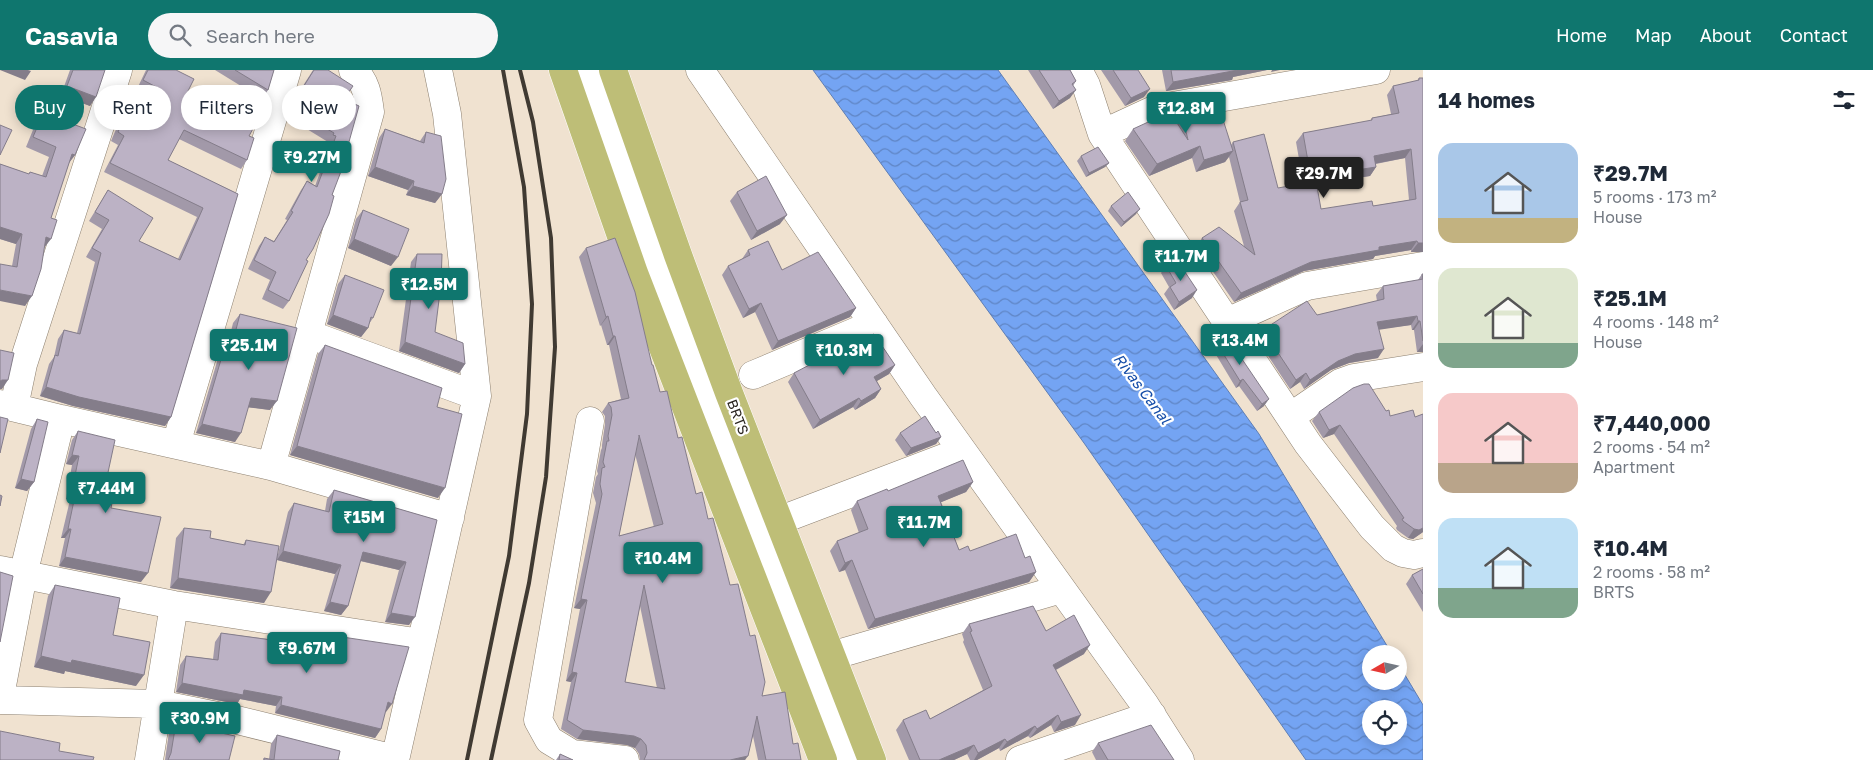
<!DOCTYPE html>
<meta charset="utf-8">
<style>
body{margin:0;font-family:"Golos Text",sans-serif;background:#f6f6f7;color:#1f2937;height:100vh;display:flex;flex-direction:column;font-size:19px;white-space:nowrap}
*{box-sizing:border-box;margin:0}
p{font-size:16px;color:#747a83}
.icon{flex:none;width:28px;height:28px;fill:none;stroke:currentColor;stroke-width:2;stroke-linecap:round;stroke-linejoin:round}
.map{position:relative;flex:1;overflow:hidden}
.side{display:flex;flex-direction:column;background:#fff;width:450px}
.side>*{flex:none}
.banner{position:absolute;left:15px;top:15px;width:475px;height:45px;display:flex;gap:10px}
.needle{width:32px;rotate:261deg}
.buttons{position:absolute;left:1362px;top:575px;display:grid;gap:10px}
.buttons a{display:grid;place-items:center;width:45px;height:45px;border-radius:50%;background:#fff;box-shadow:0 2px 12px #0003;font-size:25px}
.price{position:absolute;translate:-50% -42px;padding:0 11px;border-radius:5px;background:#0f766e;color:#fff;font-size:16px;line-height:32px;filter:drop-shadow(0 1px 2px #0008)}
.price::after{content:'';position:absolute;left:50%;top:30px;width:15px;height:11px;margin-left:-8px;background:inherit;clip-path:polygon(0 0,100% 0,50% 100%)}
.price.on{background:#222;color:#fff}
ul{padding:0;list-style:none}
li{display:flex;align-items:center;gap:15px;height:125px;padding:0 15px}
li span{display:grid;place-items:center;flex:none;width:140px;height:100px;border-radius:15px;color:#555}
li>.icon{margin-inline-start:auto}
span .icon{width:60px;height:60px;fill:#fffc;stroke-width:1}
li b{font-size:21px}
h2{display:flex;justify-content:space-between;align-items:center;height:60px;padding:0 15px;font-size:21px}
.tag{padding:0 18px;border-radius:22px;background:#fff;box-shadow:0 2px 12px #0003;font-size:18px;line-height:45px}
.tag.on{background:#0f766e;color:#fff}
header{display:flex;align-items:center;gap:30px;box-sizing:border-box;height:70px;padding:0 25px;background:#0f766e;color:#fff}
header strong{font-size:24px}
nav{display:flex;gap:28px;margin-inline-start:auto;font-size:18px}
.search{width:350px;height:45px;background:#f6f6f7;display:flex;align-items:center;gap:12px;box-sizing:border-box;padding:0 18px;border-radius:28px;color:#747a83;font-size:19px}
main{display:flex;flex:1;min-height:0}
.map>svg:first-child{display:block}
.water{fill:url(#water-waves);stroke:#5e7eb4;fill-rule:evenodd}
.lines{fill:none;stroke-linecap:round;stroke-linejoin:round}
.minor-casing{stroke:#8d8070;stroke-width:29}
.major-casing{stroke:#fff;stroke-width:29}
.minor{stroke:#fff;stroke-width:28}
.major{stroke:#bebe77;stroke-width:28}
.rail{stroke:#403a32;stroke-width:4}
.wall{fill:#a299a9;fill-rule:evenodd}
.shaded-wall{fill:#847d8a}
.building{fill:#bcb2c5;stroke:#847d8a;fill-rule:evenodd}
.labels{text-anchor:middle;stroke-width:4.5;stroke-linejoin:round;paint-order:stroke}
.street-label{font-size:14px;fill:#2b2620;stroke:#fff}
.water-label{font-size:15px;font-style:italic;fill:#154da8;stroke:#fff}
</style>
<header>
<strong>Casavia</strong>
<div class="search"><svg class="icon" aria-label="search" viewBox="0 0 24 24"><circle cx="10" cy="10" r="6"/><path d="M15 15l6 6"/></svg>Search here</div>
<nav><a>Home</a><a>Map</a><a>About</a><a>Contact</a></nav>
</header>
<main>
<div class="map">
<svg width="1423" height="690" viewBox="0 0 1423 690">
<defs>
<pattern id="water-waves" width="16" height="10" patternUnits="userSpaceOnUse" patternTransform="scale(1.25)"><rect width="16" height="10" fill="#74a4f3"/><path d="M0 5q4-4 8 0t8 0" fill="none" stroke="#5f85c4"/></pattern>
</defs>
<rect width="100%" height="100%" fill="#f0e2d0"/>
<path class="water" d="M813 0H998L1259 364 1392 584H1371V611H1399V595L1423 635V690H1306L1084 373ZM1371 639H1399V666H1371Z"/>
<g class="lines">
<g class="minor-casing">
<path id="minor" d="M588 0 656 194 847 690
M700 0 923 326 1145 635 1180 690
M1078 0 1086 15 1102 64 1156 39 1376 0
M1102 64 1308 374 1372 457 1393 478 1403 483 1414 485 1423 483
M1227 252 1307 216 1423 196
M308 264 477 326
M753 305 874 254
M0 334 61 349 23 505 0 626
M14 337 23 294 118 0
M1290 347 1340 313 1354 308 1423 297
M61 349 271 396 450 448
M590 351 538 650 549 670 572 684 625 690
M176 374 287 0
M271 396 370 42C368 26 366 11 353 0
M778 451 962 381
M0 500 174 535 421 573
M831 586 1061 519
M0 630 158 634 237 650 395 689
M149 690 174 535
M395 690 477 326 447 44 438 0
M1020 690 1152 645"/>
</g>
<g class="major-casing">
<path id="major" d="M563 0 634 203 823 690
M613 0 678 185 729 323 872 690"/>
</g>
<use href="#minor" class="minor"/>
<use href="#major" class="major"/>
<path class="rail" d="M467 690 509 486 527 344 532 234 524 117 503 0
M491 690 529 513 546 407 555 277 551 168 533 52 520 0"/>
</g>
<path class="wall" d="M70 0H105L90 36 61 25Z
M146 0H176L182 33 228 56 241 34 249 66 247 90 241 99 179 69 168 90 238 124 171 347 165 356 73 336 40 326 49 294 54 287 58 269 64 260 77 263 95 192 86 187 102 159 89 151 108 120 139 171 178 189 197 147 104 102 118 75 111 71 120 50 127 41 142 49 154 27 137 19Z
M215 0H274L268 20 262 29Z
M313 0H328L344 29 359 36 306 190 289 231 283 239 262 229 270 210 248 199 259 176 265 167 274 171 287 150 285 149 301 120 307 111 315 116 330 75 327 73 328 72 289 48 294 30Z
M1028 0H1070L1076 11 1073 16 1070 28 1053 39Z
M1101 0H1138L1144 27 1125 36Z
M1162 0H1267L1233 7 1232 10 1166 21Z
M1419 8 1423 182H1411V180L1375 186 1373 189 1304 201 1234 232 1196 177 1202 168 1244 176 1234 141 1240 132 1229 87 1225 92 1196 102 1192 88 1149 106 1125 71 1133 59 1175 50 1181 40 1231 75 1233 72 1278 118 1321 139 1373 136 1409 130 1405 88 1376 94V97L1370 106 1343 110 1341 99 1302 106 1296 72 1303 63 1370 51 1372 48 1391 44 1387 25 1393 16 1417 11Z
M35 17 50 43 62 50 75 85 69 93 51 148 44 178 25 236 12 196 16 174 0 169V94L29 104 30 102 42 106 49 87 26 77 37 50 40 46 25 40 32 21Z
M385 59 420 71 426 62 442 124 435 133 406 125 408 120 368 106 379 68Z
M1081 86 1109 93 1105 97 1086 107 1077 91Z
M737 122 780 154 751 170 730 131Z
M1111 136 1136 144 1121 157 1108 141Z
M363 140 391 196 348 178 356 149Z
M586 178 652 295 660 322 678 368 696 424 708 449 730 515 762 626 793 674 801 690H758L753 666 745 690H640L639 684 635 678 627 675 577 669 561 659 571 612 566 611 580 539 574 538 596 433 593 423 596 407 598 404 597 401 601 380 602 378V375L605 354V346L602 342 608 333 621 329 609 275H607L601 255 600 256 579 187ZM635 384 654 457 619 466ZM640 536 646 565 657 618 625 612Z
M748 180 782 200 856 238 850 247 772 280 755 242 743 248 722 205 728 196 742 189Z
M417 184 435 262 465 294 459 303 399 281 411 192Z
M1166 196 1192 228 1174 240 1164 224 1169 217 1161 203Z
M1422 204H1423V282H1417L1414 260H1412L1411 255 1379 259 1378 288 1349 293 1331 300 1304 319 1300 312 1290 319 1257 269 1263 260 1317 245 1377 231 1376 225 1383 216 1418 210Z
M345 205 373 248 369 254 368 258 361 267 327 254 338 214Z
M240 244 270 340 248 337 235 372 196 363 219 285 225 276 227 277 228 274 233 253Z
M1213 267 1264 336 1257 341 1239 316 1236 318 1209 273Z
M325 275 437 337 438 428 290 385 318 284Z
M895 295 889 304 877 311 881 319 875 328 855 340 853 337 813 359 788 312 794 303Z
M1386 341 1390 346 1415 347 1423 344V462L1413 469 1408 468 1397 460 1396 458 1397 456 1334 364 1323 368 1312 351 1319 342Z
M37 349 34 412 27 421 15 418 31 359Z
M78 361 107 407 111 438 141 512 59 496 65 468H61L70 430 66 429 72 395 66 394 72 370Z
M900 363 941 367 936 374 906 386 895 370Z
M973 412 966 422 941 432 959 480 1025 488 1036 502 1029 512 868 559 845 500 839 502 830 481 837 471 859 463 851 440 857 431 888 421Z
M334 420 437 450 409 555 385 552 399 500 360 491 348 536 341 545 324 541 335 504 277 490 264 533 170 518 176 468 184 458 210 468 243 475 246 470 278 484 288 442 294 433 325 441 327 429Z
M1423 499V542L1406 514 1412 505Z
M55 515 113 565 136 616 65 601 64 604 34 597 48 526Z
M969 554 1046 561 1084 584 1056 600 1075 655 1054 662 1051 655 1030 668 1028 666 1000 681 999 678 977 690H970L967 684 954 690H909L896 660 903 650 930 649 983 620 963 572 964 570 962 564Z
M221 563 292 572 294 570 322 576 323 574 329 565 386 642H385L381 659 375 668 275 643 276 636 240 629 237 634 176 622 180 595 186 586 213 589 215 572Z
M176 653 229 690H165L169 662Z
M277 665 338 690H263L264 688 269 689 271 674Z
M1098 673 1173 689 1174 690H1096L1092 682Z
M560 684 573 690H556Z"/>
<path class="shaded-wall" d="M0 0H28L31 1 25 10Z
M1237 0H1267L1233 7 1232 10 1166 21 1173 12Z
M1272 0H1280L1271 2Z
M67 16 96 27 90 36 61 25Z
M1150 19 1144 27 1125 36 1131 28Z
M1076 20 1070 28 1053 39 1059 31Z
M28 35 44 41 40 46 25 40Z
M1200 76 1192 88 1149 106 1157 94Z
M1411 79 1405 88 1368 95 1374 86Z
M1233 81 1225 92 1196 102 1204 90Z
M72 84 75 85 68 94Z
M1348 90 1341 99 1302 106 1309 97Z
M1109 93 1105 97 1086 107 1089 103Z
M375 97 414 111 408 120 368 106Z
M1376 97 1370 106 1343 110 1350 101Z
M413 116 442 124 435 133 406 125Z
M1140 139 1136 144 1121 157 1124 152Z
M787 145 780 154 751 170 757 161Z
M0 157 22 164 16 174 0 169Z
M46 167 51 169 44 178Z
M354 169 398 187 391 196 348 178Z
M1417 171 1411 180 1375 186 1373 189 1304 201 1234 232 1241 223 1311 192 1379 177Z
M1418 173H1423V182H1411Z
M0 220 32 226 25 236 0 231Z
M1197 220 1192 228 1174 240 1179 232Z
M761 233 755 242 743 248 749 239Z
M856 238 850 247 772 280 778 271Z
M333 245 368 258 361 267 327 254Z
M608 246 601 255 600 256 606 247Z
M1417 246 1411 255 1371 261 1377 252Z
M1418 251H1420L1414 260H1412Z
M613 266H615L609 275H607Z
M405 272 465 294 459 303 399 281Z
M1423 274V282H1417Z
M1384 279 1378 288 1349 293 1331 300 1304 319 1310 310 1338 291 1355 284Z
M895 295 889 304 868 316 874 307Z
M1306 303 1300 312 1290 319 1296 310Z
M1243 309 1239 316 1236 318 1240 311Z
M2 310H8L2 319H0V311Z
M46 317 171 347 165 356 73 336 40 326Z
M881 319 875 328 855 340 861 331Z
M251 328 277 331 270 340 245 337Z
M859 328 853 337 813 359 820 350Z
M1269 329 1264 336 1257 341 1262 334Z
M202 354 241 363 235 372 196 363Z
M1340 355 1334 364 1323 368 1329 360Z
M941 367 936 374 906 386 911 378Z
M297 376 445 418 438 428 290 385Z
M72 385 79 386 72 395 66 394Z
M21 409 34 412 27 421 15 418Z
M973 412 966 422 932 436 938 426Z
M72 420 76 421 70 430 66 429Z
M1423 458V462L1413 469 1408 468 1414 459Z
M68 459H71L65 468H61Z
M283 481 341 495 335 504 277 490Z
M363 482 406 492 399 500 357 490Z
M65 487 148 503 141 512 59 496Z
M852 490 845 500 839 502 845 493Z
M1036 502 1029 512 868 559 875 549Z
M178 508 271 522 264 533 170 518Z
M581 529 587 530 580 539 574 538Z
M330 532 348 536 341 545 324 541Z
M391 543 415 547 409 555 385 552Z
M1090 575 1084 584 1046 605 1053 595Z
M41 586 72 590 144 605 136 616 65 601 64 604 34 597Z
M572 602 577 603 571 612 566 611Z
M182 613 244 620 282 627 276 636 240 629 237 634 176 622Z
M388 632 392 634 386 642 382 641Z
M281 635 381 659 375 668 275 643Z
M1058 645 1051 655 1030 668 1037 659Z
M1081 645 1075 655 1054 662 1061 652Z
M1035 656 1028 666 1000 681 1007 672Z
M583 660 634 666 641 669 635 678 627 675 577 669Z
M1005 669 999 678 977 690H974L978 683Z
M974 675 967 684 954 690H939Z
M748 686 745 690H730Z"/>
<path class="building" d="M73 0H105L96 27 67 16Z
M148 0H176L194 9 182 33 229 56 241 34 261 44 249 66 254 68 247 90 184 60 168 90 238 124 171 347 79 327 46 317 55 285 58 286 64 260 80 264 101 183 92 178 109 150 95 142 108 120 153 148 139 171 180 190 203 138 110 93 124 66 118 62 127 41 144 50 160 19 143 10Z
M235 0H274L268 20Z
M314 0H328L353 16 344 29 359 36 340 104 332 125 334 126 329 144 313 179 306 190 308 191 289 231 268 220 276 202 254 190 265 167 274 172 293 142 291 141 307 111 317 117 336 66 333 65 334 63 295 40 300 22Z
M1039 0H1070L1076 11 1072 14 1076 20 1059 31Z
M1113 0H1138L1150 19 1131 28Z
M1171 0H1238L1173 12Z
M1419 8H1423V173H1418L1417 171 1379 177V180L1311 192 1241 223 1202 168 1219 157 1255 185 1240 132 1248 130 1233 72 1264 64 1278 118 1316 111 1321 139 1372 131 1373 136 1416 129 1411 79 1374 86 1376 97 1350 101 1348 90 1309 97 1303 63 1372 50V48L1399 43 1393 16 1419 10Z
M35 17 57 25 50 43 44 41V42L28 35Z
M1218 34 1233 81 1204 90 1200 76 1157 94 1133 59 1170 42 1188 70 1181 40Z
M44 41 62 48V50L86 59 75 85 72 84 51 148 57 150 51 169 46 167 41 199 32 226 0 220V194L17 197 22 164 0 157V94L29 104 30 102 46 107 56 77 33 67Z
M0 55 12 60 0 85Z
M385 59 424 73 426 62 441 66 446 109 442 124 413 116 414 111 375 97Z
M1098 77 1109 93 1089 103 1081 86Z
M766 106 787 145 757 161 737 122Z
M1128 122 1140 139 1124 152 1111 136Z
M363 140 409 159 398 187 354 169Z
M615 168 635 222 652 295H653L660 322 667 321 678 368 682 367 696 424 702 422 708 449 713 448 730 515 738 514 750 566 755 565 765 612 762 626 785 622 793 674 798 673 801 690H766L757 646 748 686 730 690H644L647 683 646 675 641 669 634 666 583 660 567 650 577 603 572 602 587 530 581 529 602 424 600 414 602 398 605 397 603 392 607 371H609L608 366 612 345 611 337 608 333 629 328 615 266H613L608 246 606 247 586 178ZM639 365 663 454 619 466 639 367ZM644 515 665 619 625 612Z
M768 171 782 200 818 182 856 238 778 271 761 233 749 239 728 196 750 185 748 180Z
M417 184H442L441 214 435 262 463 273 465 294 405 272Z
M1177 190 1197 220 1179 232 1170 217 1176 213 1166 196Z
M1422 204H1423V271L1420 251H1418L1417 246 1377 252 1384 279 1355 284 1338 291 1310 310 1306 303 1296 310 1263 260 1307 231 1317 245 1384 229 1383 216 1423 209Z
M345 205 384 220 373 248 371 247 368 258 333 245Z
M240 244 297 258 277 331 251 328 241 363 202 354 225 276 228 277 229 274 232 275Z
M1223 261 1269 329 1262 334 1243 309 1240 311 1213 267Z
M874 264 895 295 874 307 881 319 861 331 859 328 820 350 794 303 836 281Z
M325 275 442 318 437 337 462 344 445 418 297 376Z
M0 280 14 283 8 310H2L0 311Z
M1364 314H1369L1386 341 1389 340 1390 346 1413 340 1415 347 1423 344V458L1419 460 1414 459 1403 451 1402 449 1404 448 1340 355 1329 360 1319 342 1353 318Z
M925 346 936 363 938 361 941 367 911 378 900 363Z
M0 347 8 349 0 383Z
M37 349 48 352 34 412 21 409Z
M78 361 115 370 107 407 117 409 111 438 161 447 148 503 65 487 71 459H68L76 421 72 420 79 386 72 385Z
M963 390 973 412 938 426 959 480 968 476 970 481 1016 464 1025 488 1030 486 1036 502 875 549 852 490 845 493 837 471 868 459 857 431 887 419 888 421Z
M334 420 437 450 415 547 391 543 406 492 363 482 348 536 330 532 341 495 283 481 294 433 329 442Z
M0 425 2 426 0 436Z
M184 458 211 461 210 468 245 475 246 470 279 476 271 522 178 508Z
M1423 499V524L1412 505Z
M0 502 13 506 0 572Z
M55 515 120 528 113 565 150 572 144 605 72 590 71 593 41 586Z
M1033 536 1046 561 1074 545 1090 575 1053 595 1081 645 1061 652 1058 645 1037 659 1035 656 1007 672 1005 669 978 683 974 675 939 690H920L903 650 926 640 930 649 992 616 970 562 972 561 969 554Z
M221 563 293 573 294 570 326 577 329 565 409 577 392 634 388 632 381 659 281 635 282 627 244 620 243 625 182 613 186 586 218 590Z
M176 653 235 666 229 690H168L171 683Z
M1151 655 1174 690H1108L1098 673Z
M0 661 60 673 59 681 94 687 93 690H0Z
M277 665 340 681 338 690H264V688L274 690Z
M560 684 573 690H559Z"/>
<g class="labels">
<g class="street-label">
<text transform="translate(738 347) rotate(69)" y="5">BRTS</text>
</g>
<g class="water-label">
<text transform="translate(1142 319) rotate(53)" y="5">Rivas Canal</text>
</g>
</g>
</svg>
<div class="buttons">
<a><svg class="needle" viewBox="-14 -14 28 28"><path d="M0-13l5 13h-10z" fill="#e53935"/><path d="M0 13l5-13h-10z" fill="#747a83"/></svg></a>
<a><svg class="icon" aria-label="locate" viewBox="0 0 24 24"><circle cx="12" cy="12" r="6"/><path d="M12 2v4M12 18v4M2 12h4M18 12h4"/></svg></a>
</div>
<b class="price" style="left:1186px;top:64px">₹12.8M</b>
<b class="price" style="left:312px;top:113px">₹9.27M</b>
<b class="price on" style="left:1324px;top:129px">₹29.7M</b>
<b class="price" style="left:1181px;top:212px">₹11.7M</b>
<b class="price" style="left:429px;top:240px">₹12.5M</b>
<b class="price" style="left:1240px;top:296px">₹13.4M</b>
<b class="price" style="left:249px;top:301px">₹25.1M</b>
<b class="price" style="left:844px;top:306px">₹10.3M</b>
<b class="price" style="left:106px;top:444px">₹7.44M</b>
<b class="price" style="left:364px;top:473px">₹15M</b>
<b class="price" style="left:924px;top:478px">₹11.7M</b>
<b class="price" style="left:663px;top:514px">₹10.4M</b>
<b class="price" style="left:307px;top:604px">₹9.67M</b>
<b class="price" style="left:200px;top:674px">₹30.9M</b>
<div class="banner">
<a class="tag on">Buy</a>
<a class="tag">Rent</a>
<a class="tag">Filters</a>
<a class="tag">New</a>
</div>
</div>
<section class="side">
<h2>14 homes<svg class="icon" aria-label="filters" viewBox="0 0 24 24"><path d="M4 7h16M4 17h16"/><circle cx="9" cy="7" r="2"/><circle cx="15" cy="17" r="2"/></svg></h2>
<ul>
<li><span style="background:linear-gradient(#a9c7e8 75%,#c2b280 0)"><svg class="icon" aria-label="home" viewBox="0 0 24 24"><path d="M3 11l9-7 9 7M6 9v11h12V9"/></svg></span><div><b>₹29.7M</b><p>5 rooms · 173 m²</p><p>House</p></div></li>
<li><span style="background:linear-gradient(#dfe7d0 75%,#7fa58c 0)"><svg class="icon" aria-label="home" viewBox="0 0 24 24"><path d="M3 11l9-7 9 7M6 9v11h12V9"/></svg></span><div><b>₹25.1M</b><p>4 rooms · 148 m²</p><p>House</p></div></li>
<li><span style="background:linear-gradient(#f6c9c9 70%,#b9a48a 0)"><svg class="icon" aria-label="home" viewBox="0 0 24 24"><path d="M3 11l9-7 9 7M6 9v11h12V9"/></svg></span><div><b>₹7,440,000</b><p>2 rooms · 54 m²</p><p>Apartment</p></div></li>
<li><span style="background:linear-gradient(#bfe0f5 70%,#7fa58c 0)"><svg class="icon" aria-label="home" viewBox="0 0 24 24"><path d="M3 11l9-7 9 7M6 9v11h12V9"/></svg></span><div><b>₹10.4M</b><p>2 rooms · 58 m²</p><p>BRTS</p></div></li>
</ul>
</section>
</main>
